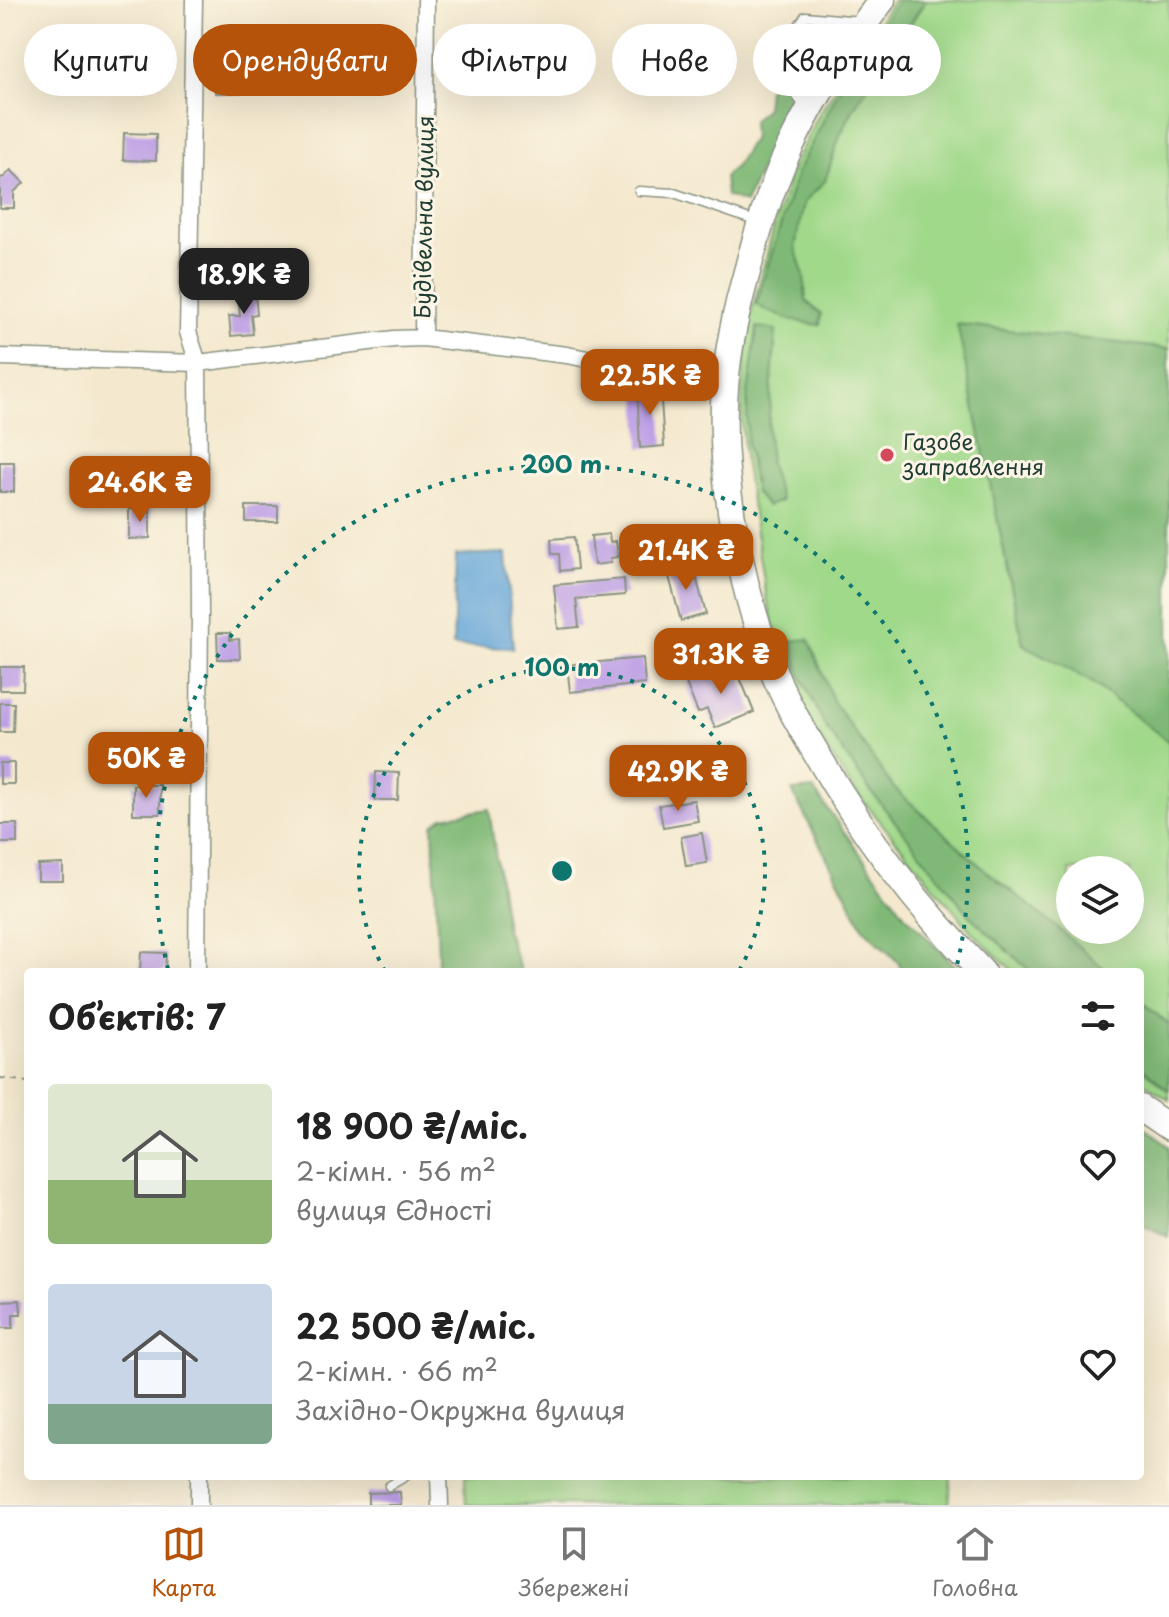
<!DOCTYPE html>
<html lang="uk">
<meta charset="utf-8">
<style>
body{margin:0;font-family:"Playpen Sans",sans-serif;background:#f2f2f2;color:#222;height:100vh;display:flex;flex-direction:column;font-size:30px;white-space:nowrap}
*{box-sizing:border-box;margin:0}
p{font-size:26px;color:#767676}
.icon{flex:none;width:44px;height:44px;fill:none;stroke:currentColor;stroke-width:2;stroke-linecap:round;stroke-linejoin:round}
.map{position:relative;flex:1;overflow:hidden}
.details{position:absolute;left:24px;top:968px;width:1120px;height:512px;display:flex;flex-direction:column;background:#fff;border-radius:8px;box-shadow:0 8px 32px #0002}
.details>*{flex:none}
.banner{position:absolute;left:24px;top:24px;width:1122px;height:72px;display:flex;gap:16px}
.fabs{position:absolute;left:1056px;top:856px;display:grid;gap:16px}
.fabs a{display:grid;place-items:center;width:88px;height:88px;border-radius:50%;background:#fff;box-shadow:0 8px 32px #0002;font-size:40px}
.price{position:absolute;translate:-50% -68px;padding:0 18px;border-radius:16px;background:#b45309;color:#fff;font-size:26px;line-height:52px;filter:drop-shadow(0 2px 4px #0008)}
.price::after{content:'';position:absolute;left:50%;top:48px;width:24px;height:18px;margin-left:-12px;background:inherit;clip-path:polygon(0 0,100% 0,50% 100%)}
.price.selected{background:#222;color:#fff}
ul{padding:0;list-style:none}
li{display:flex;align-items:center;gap:24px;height:200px;padding:0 24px}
li span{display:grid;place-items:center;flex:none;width:224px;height:160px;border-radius:8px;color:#555}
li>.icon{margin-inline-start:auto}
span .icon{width:96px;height:96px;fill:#fffc;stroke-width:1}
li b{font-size:34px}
h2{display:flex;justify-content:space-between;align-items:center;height:96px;padding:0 24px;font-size:34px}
.pill{padding:0 28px;border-radius:36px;background:#fff;box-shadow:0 8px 32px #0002;font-size:28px;line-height:72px}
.pill.selected{background:#b45309;color:#fff}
.tab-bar{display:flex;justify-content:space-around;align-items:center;height:112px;border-top:2px solid #e0e0e0;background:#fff;font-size:22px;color:#767676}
.tab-bar a{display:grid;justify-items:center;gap:4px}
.tab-bar .selected{color:#b45309}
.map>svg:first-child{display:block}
.green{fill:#a1d98b;stroke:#608b60;stroke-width:2;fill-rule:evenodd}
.forest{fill:#80b977;stroke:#507b56;stroke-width:2}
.water{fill:#65a6d8;stroke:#427286;stroke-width:2}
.building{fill:#ba9be5}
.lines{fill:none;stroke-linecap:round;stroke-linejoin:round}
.service-casing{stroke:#8a9382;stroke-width:11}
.minor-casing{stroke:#8a9382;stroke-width:19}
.primary-casing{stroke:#8a9382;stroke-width:29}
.path{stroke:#8a9382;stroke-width:2;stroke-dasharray:6 6;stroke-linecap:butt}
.service{stroke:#fff;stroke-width:8}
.minor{stroke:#fff;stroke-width:16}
.primary{stroke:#fff;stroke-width:26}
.ring{fill:none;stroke:#0f766e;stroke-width:4;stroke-dasharray:4 8}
.poi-dot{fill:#d1495b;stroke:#fcf5e5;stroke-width:3}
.labels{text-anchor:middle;stroke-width:6;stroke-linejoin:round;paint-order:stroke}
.street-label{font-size:22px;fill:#1f3d34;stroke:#fcf5e5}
.poi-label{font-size:22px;fill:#1f3d34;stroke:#fcf5e5;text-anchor:start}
.centre{fill:#0f766e;stroke:#fcf5e5;stroke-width:4}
.ring-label{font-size:24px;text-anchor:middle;font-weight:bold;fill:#0f766e;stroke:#fcf5e5;stroke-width:6;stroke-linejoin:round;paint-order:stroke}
</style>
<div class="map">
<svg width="1169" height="1505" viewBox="0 0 1169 1505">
<rect width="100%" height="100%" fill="#fcf5e5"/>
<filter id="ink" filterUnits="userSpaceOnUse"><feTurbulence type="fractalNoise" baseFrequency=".0125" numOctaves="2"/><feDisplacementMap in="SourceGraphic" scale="16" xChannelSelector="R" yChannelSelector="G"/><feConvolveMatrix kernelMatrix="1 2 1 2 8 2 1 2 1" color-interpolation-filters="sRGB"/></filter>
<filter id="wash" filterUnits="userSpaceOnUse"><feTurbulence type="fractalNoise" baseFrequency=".006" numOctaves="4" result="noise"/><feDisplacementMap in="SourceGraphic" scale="32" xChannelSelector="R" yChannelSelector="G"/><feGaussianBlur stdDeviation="1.8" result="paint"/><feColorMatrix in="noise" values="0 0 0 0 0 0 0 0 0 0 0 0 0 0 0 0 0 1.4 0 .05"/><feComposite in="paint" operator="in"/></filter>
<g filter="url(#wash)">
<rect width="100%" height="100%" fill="#f4e9cf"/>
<path class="green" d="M893 0H1169V1100L1140 1080V972H1014L970 930 850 785 810 722 783 659 767 599 745 465 742 423V387L751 314 775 224 793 166 819 114ZM1070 870H1130V930H1070Z
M465 1476H951L949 1505H466Z"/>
<path class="forest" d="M898 0H926L855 106 840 135 825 181 804 203 795 247 804 276 806 301 821 314 820 325C796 322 776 317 756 304L797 172 844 80Z
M776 83 795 93 745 203 726 196 724 177 735 167 753 138 752 121 766 108 768 88Z
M957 324 1169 349V742L1093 683 1023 644Z
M757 327 776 330 768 430 770 464 781 501 767 506 755 493 747 443V399Z
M809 639 834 703 893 787 985 870 1054 925 1108 972H1031L972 918 872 793 825 726 800 674 791 641Z
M813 789 905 915 961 972H904L897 961 864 929 792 791Z
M489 809 506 929 521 972H436L438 955 433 825 443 817Z
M1140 1000 1169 1025V1091L1140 1066Z
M1140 1125 1169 1146V1237L1140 1223Z"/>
<path class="water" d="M506 553 513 648 453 646 456 555Z"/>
<g id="blocks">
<path class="building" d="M680 43 708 44 707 61H680Z
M215 47H242V66L245 67V80H241V93H215V81H223V69H215Z
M124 133 156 134V161L123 160Z
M11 170 24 183 14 192V208H0V178L4 177Z
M255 293 257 314 251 315 253 334 231 336 229 316H240L238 294Z
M660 385 664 446 640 448 637 387Z
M0 462H14V492H0Z
M246 506H278V522H246Z
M150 508V538L129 539V509Z
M609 534 610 542 616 541 618 557 610 558 611 563 594 565 591 536Z
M574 537 577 569 560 571 559 554H552L551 539Z
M692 562 706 614 681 621 667 569Z
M624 579 625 595 576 599 579 627 558 629 554 585Z
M217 633H230V640L239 639 240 659H218Z
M643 658 645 684 570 692 567 665Z
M734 663 754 712 715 728 707 709 698 713 686 683Z
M0 667H24L23 690H0Z
M0 703H14L13 732H0Z
M0 763H14V784H0Z
M674 766 677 787 641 791 639 770Z
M376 772 399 773 398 800H375Z
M133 785H160V814H133Z
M694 800 698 821 663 827 659 805Z
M0 824H17V843H0Z
M702 833 707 863 686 866 681 837Z
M63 864V881H38V865Z
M141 952 166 953 165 972H140Z
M20 1300 21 1314H13V1328H0V1301Z
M400 1492 401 1505H368V1493Z"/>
</g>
</g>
<g filter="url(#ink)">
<use href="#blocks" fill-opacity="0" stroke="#8a9382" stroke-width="2"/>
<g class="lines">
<g class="service-casing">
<path id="service" d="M804 106 773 64 805 16 861 21
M639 191 674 193 758 222
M389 1486 406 1476"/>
</g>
<g class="minor-casing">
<path id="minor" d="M194 0 188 332 198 363 200 611 197 972
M423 338 426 0
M0 357 198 363 394 339 423 338 567 355 725 386
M199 1476V1505
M439 1476 440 1505"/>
</g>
<g class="primary-casing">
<path id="primary" d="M882 0C845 49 806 108 782 165 768 198 757 233 748 268 737 307 728 346 725 387 718 473 740 584 771 665 782 695 799 724 815 751 861 831 917 906 982 972
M1140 1108 1169 1128"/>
</g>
<path class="path" d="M0 1078 28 1082"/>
<use href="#service" class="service"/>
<use href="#minor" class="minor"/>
<use href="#primary" class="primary"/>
</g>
</g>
<g class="ring">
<path d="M385 971A203 203 0 1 1 739 971"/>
<path d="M168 969A406 406 0 1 1 956 969"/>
</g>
<circle class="poi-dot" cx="887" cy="455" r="8"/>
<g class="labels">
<g class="street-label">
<text transform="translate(424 217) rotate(-89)" y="8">Будівельна вулиця</text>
</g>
<g class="poi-label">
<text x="903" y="450">Газове<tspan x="903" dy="25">заправлення</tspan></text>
</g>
</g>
<circle cx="562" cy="871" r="12" class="centre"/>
<g class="ring-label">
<text x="562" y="473">200 m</text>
<text x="562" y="676">100 m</text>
</g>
</svg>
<div class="fabs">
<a><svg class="icon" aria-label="layers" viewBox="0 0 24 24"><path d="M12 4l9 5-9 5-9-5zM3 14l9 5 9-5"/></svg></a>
</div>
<b class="price selected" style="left:244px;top:316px">18.9K ₴</b>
<b class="price" style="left:650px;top:417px">22.5K ₴</b>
<b class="price" style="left:140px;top:524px">24.6K ₴</b>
<b class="price" style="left:686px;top:592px">21.4K ₴</b>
<b class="price" style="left:721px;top:696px">31.3K ₴</b>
<b class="price" style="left:146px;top:800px">50K ₴</b>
<b class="price" style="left:678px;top:813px">42.9K ₴</b>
<div class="banner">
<a class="pill">Купити</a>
<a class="pill selected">Орендувати</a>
<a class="pill">Фільтри</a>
<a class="pill">Нове</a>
<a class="pill">Квартира</a>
</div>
<section class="details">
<h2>Об’єктів: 7<svg class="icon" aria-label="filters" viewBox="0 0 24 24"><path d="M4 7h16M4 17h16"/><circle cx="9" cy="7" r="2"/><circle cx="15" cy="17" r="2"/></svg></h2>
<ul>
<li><span style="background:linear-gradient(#dfe7d0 60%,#8fb573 0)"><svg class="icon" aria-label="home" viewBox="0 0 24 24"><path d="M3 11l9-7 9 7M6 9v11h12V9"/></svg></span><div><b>18 900 ₴/міс.</b><p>2-кімн. · 56 m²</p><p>вулиця Єдності</p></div><svg class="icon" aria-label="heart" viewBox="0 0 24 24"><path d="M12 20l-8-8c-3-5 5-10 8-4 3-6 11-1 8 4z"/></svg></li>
<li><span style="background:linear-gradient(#c9d6e8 75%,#7fa58c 0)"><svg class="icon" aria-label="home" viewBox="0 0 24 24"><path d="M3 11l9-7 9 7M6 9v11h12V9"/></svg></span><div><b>22 500 ₴/міс.</b><p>2-кімн. · 66 m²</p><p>Західно-Окружна вулиця</p></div><svg class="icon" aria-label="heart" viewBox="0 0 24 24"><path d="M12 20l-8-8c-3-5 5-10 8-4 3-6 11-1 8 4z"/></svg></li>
</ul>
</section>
</div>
<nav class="tab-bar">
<a class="selected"><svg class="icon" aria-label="map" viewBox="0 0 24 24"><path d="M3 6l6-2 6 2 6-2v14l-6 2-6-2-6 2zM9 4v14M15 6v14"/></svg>Карта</a>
<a><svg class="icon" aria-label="saved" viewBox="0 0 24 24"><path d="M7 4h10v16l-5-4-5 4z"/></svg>Збережені</a>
<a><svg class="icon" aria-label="home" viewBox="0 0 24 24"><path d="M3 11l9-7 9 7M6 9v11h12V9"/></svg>Головна</a>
</nav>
